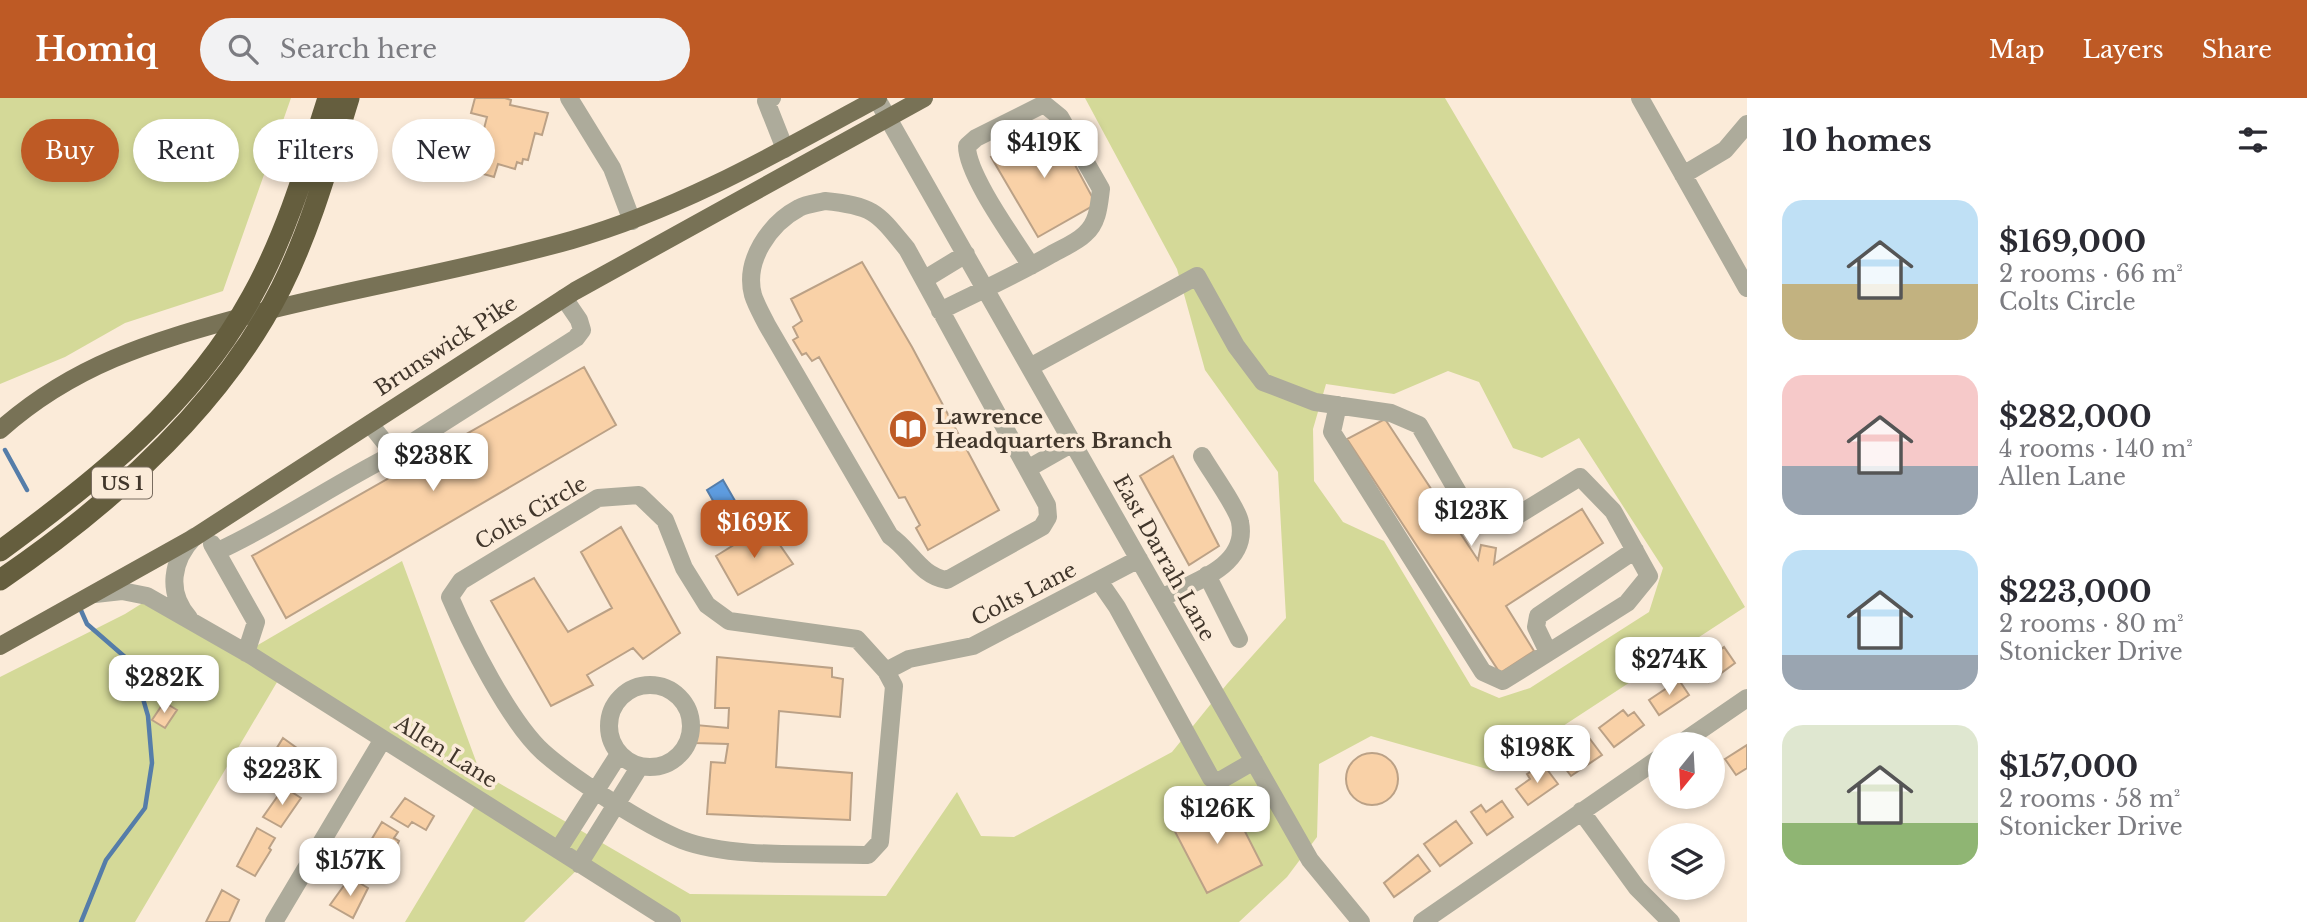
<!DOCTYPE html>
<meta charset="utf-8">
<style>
body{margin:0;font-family:"Libre Baskerville",serif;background:#f2f2f3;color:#2b2b33;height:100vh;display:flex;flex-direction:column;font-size:26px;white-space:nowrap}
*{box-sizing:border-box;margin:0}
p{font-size:23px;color:#7c7c81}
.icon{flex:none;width:38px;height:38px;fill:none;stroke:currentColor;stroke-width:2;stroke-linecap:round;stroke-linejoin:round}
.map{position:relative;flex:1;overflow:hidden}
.details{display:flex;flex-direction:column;background:#fff;width:560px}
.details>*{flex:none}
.banner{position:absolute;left:21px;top:21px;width:665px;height:63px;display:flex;gap:14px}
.needle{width:46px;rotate:198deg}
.tools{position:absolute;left:1648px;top:634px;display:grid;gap:14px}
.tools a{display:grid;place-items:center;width:77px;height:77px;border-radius:50%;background:#fff;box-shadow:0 4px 10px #0003;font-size:35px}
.price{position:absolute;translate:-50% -60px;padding:0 16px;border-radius:14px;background:#fff;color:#222;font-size:23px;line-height:46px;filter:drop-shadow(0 2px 4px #0008)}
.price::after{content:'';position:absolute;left:50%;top:42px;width:21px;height:16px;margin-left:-10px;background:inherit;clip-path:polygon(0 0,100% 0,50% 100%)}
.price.on{background:#be5a25;color:#fff}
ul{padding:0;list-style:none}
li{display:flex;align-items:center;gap:21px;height:175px;padding:0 35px}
li span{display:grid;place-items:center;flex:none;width:196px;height:140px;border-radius:21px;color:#555}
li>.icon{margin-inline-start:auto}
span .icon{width:84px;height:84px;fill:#fffc;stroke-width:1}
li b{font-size:30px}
h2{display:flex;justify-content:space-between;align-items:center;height:84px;padding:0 35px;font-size:30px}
.chip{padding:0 24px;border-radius:32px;background:#fff;box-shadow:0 4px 10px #0003;font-size:24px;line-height:63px}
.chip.on{background:#be5a25;color:#fff}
header{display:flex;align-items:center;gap:42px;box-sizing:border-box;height:98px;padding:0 35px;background:#be5a25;color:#fff}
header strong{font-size:33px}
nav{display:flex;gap:38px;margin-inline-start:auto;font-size:24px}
.search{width:490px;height:63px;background:#f2f2f3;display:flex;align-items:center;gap:18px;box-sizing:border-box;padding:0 24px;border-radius:38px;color:#7c7c81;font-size:26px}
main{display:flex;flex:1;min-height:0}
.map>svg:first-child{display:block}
.green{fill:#d4d998;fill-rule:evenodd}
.water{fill:#5e9cdf;stroke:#557da9;stroke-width:2}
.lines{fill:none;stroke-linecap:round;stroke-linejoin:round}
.stream{stroke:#557da9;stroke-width:4.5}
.building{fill:#f9d1a7;stroke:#bba186;stroke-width:2}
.minor{stroke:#adab9b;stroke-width:18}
.major{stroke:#787256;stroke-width:18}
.highway{stroke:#655e3e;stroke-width:21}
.labels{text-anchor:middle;stroke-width:7;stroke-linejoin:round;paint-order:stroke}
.shield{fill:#fbebd9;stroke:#796c5f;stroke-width:2}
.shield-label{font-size:19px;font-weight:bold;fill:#41362b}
.street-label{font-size:21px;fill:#41362b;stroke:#fbebd9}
.poi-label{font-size:21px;font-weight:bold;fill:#41362b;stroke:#fbebd9;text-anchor:start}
</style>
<header>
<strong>Homiq</strong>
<div class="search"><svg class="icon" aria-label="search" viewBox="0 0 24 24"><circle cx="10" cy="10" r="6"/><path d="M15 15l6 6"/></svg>Search here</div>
<nav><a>Map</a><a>Layers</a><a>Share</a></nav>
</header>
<main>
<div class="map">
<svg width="1747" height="824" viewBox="0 0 1747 824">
<rect width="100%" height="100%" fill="#fbebd9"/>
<path class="green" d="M0 0H291L223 193 125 225 65 259 0 286Z
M1085 0H1445L1745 509 1494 673 1371 638 1319 666 1317 739 1287 779 1239 824H682L586 763 524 824H405L481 698 283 574 135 824H0V579L125 516 157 496 246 554 402 463 480 674 690 796 886 798 957 694 981 738 1014 739 1172 654 1227 586 1286 520 1278 374 1205 272 1177 171ZM1448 273 1479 284 1513 350 1542 360 1579 340 1663 470 1649 514 1530 590 1499 600 1471 588 1384 443 1343 424 1314 383 1313 331 1326 286 1394 296Z"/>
<path class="water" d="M723 382 742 415 725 424 707 392Z"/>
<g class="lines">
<path class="stream" d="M5 352 27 392
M79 508 87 526 133 566 148 618 152 665 145 710 106 762 81 824"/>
</g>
<path class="building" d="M475 0H505L511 2 510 7 548 15 542 37 535 35 528 62 523 61 522 66 517 64 515 71 498 66 494 79 473 73 487 19 471 15Z
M1053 26 1096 106 1038 139 991 59Z
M862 164 912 249 999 412 928 452 916 430 920 427 905 399 899 400 819 259 812 263 806 255 802 257 793 242 798 239 793 229 802 223 791 201Z
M584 269 616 327 286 520 252 458Z
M1385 321 1478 462 1481 447 1496 450 1494 466 1582 411 1603 445 1506 508 1534 553 1500 575 1347 341Z
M1173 358 1219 448 1189 467 1140 378Z
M766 427 793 466 738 497 716 458Z
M621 429 680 535 643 561 633 550 587 577 593 587 551 608 491 503 534 480 568 534 612 510 581 454Z
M1716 546 1720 552 1724 549 1735 565 1709 584 1697 567 1710 558 1706 553Z
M717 559 832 570V579L843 581 840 619 779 613 776 669 852 675 850 722 707 716 711 664 725 665 728 646 695 645 696 627 728 630 729 610H715Z
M1679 582 1689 597 1659 617 1649 602Z
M164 604 177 612 165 630 152 622Z
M1623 612 1628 618 1634 614 1644 627 1614 649 1599 630Z
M283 640 322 668 312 686 270 661Z
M1590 641 1602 657 1571 678 1559 662Z
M1747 647V670L1736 677 1725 661Z
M1346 681a26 26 0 1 1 52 0a26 26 0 1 1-52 0Z
M1543 666 1558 686 1528 707 1516 691 1530 681 1527 676Z
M284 689 301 700 281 729 263 719Z
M405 700 434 718 426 732 412 724 408 729 391 719Z
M1502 703 1513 719 1487 737 1471 714 1481 707 1486 714Z
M1230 704 1262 767 1207 795 1171 726 1209 706 1213 714Z
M1456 723 1472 745 1440 768 1424 746Z
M382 724 398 734 394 740 399 743 395 751 392 749 381 765 364 754Z
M257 730 275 740 269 750 271 752 255 778 237 768Z
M1418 757 1430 773 1394 799 1384 785Z
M350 779 368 790 353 820 330 807Z
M222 792 239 802 229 824H206Z"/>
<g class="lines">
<path class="minor" d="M569 0 612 70 632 123
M772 0 766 3 785 51
M1640 0 1747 190
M877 1 1310 762 1361 824
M1683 77 1725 52 1747 26
M825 103C874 108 877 114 907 151L1047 407 1048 419 1042 429 947 482C920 478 911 452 890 438L767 227C762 217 756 207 753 197 744 163 769 126 799 110 806 106 817 105 825 103Z
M925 181 966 156
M940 213C978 194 1016 177 1052 156 1063 150 1077 144 1085 136 1098 125 1099 107 1101 91L1060 19 1044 6 976 40 967 48C967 77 1014 141 1031 168
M1030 269 1197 178 1236 248 1263 284 1315 304 1391 315 1419 327 1459 396 1484 424 1518 417 1580 379 1613 413 1649 478 1627 505 1503 583 1483 574 1332 334 1338 307
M394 356 576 240 582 232 579 222 564 200
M1029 370 1073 345
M639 397 665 422 684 470 707 507 729 523 857 541 886 573 894 588 880 744 868 757C814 755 732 761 682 742 645 727 572 680 543 654 509 623 468 541 450 499L461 483 598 400Z
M212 446 256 524 246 555
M218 453C279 425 334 386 394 356L370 326
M1207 477 1239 541
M1099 483 1117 509 1211 680 1221 682 1254 663
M95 496 122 493 147 498 252 558 672 824
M1161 500C1191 485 1249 469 1240 424 1238 411 1210 372 1202 358
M189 520C166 494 172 462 194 439
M1548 554 1536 529 1538 518 1635 452
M886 573 909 561 973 548 1139 461
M609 628a41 41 0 1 1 82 0a41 41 0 1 1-82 0Z
M1680 646 1747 600
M1581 713 1637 790 1671 824
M558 752 619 656
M579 766 640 668
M274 824 383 641
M1422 824 1661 659"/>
<path class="major" d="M0 332C73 267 150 244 242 219 351 190 463 173 572 142 681 111 779 54 878 0
M0 548 195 439 575 193 924 0"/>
<path class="highway" d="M0 453C97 382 193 306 252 198 286 137 307 66 328 0
M0 482C110 407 220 310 281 190 311 130 329 64 349 0"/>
</g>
<defs>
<g id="library-disc" transform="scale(2.0125)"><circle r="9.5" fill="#be5a25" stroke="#fbebd9"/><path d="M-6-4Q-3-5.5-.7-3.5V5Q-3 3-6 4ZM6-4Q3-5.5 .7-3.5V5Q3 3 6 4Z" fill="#fff"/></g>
</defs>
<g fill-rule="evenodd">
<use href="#library-disc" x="908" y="331"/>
</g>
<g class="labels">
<rect class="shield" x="92" y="369.5" width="60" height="31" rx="5"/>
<g class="shield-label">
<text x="122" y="392">US 1</text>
</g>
<g class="street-label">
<text transform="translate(446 248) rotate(-33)" y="7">Brunswick Pike</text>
<text transform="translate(531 415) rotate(-30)" y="7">Colts Circle</text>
<text transform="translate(1164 460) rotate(61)" y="7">East Darrah Lane</text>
<text transform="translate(1024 496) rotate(-27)" y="7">Colts Lane</text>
<text transform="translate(446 654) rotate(32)" y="7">Allen Lane</text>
</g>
<g class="poi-label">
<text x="935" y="326">Lawrence<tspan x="935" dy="24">Headquarters Branch</tspan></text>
</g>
</g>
</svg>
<div class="tools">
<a><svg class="needle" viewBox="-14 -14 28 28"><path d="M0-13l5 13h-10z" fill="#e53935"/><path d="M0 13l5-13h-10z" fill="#7c7c81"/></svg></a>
<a><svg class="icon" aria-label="layers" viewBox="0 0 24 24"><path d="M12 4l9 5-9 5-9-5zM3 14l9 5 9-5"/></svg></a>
</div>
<b class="price" style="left:1044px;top:82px">$419K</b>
<b class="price" style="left:433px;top:395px">$238K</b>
<b class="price" style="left:1471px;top:450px">$123K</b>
<b class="price on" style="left:754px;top:462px">$169K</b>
<b class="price" style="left:1669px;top:599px">$274K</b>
<b class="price" style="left:164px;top:617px">$282K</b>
<b class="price" style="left:1537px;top:687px">$198K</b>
<b class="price" style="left:282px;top:709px">$223K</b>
<b class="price" style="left:1217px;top:748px">$126K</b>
<b class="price" style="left:350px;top:800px">$157K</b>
<div class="banner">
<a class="chip on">Buy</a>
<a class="chip">Rent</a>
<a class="chip">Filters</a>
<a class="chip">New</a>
</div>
</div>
<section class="details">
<h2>10 homes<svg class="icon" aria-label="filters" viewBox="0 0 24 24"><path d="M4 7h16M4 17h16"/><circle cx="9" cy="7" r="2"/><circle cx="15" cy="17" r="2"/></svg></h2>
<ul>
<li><span style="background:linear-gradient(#bfe0f5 60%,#c2b280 0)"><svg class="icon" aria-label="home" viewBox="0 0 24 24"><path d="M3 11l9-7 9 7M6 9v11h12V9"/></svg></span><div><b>$169,000</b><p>2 rooms · 66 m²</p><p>Colts Circle</p></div></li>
<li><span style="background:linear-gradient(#f6c9c9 65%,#9aa5b1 0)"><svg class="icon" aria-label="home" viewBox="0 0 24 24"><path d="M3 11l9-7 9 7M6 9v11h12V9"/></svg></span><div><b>$282,000</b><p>4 rooms · 140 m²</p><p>Allen Lane</p></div></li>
<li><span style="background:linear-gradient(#bfe0f5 75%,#9aa5b1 0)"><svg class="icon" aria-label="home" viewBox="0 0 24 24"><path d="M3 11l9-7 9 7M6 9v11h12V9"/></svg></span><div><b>$223,000</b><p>2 rooms · 80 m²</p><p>Stonicker Drive</p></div></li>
<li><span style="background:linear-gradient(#dfe7d0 70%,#8fb573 0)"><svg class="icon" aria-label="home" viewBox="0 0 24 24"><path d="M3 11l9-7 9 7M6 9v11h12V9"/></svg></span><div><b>$157,000</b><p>2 rooms · 58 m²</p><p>Stonicker Drive</p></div></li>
</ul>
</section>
</main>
